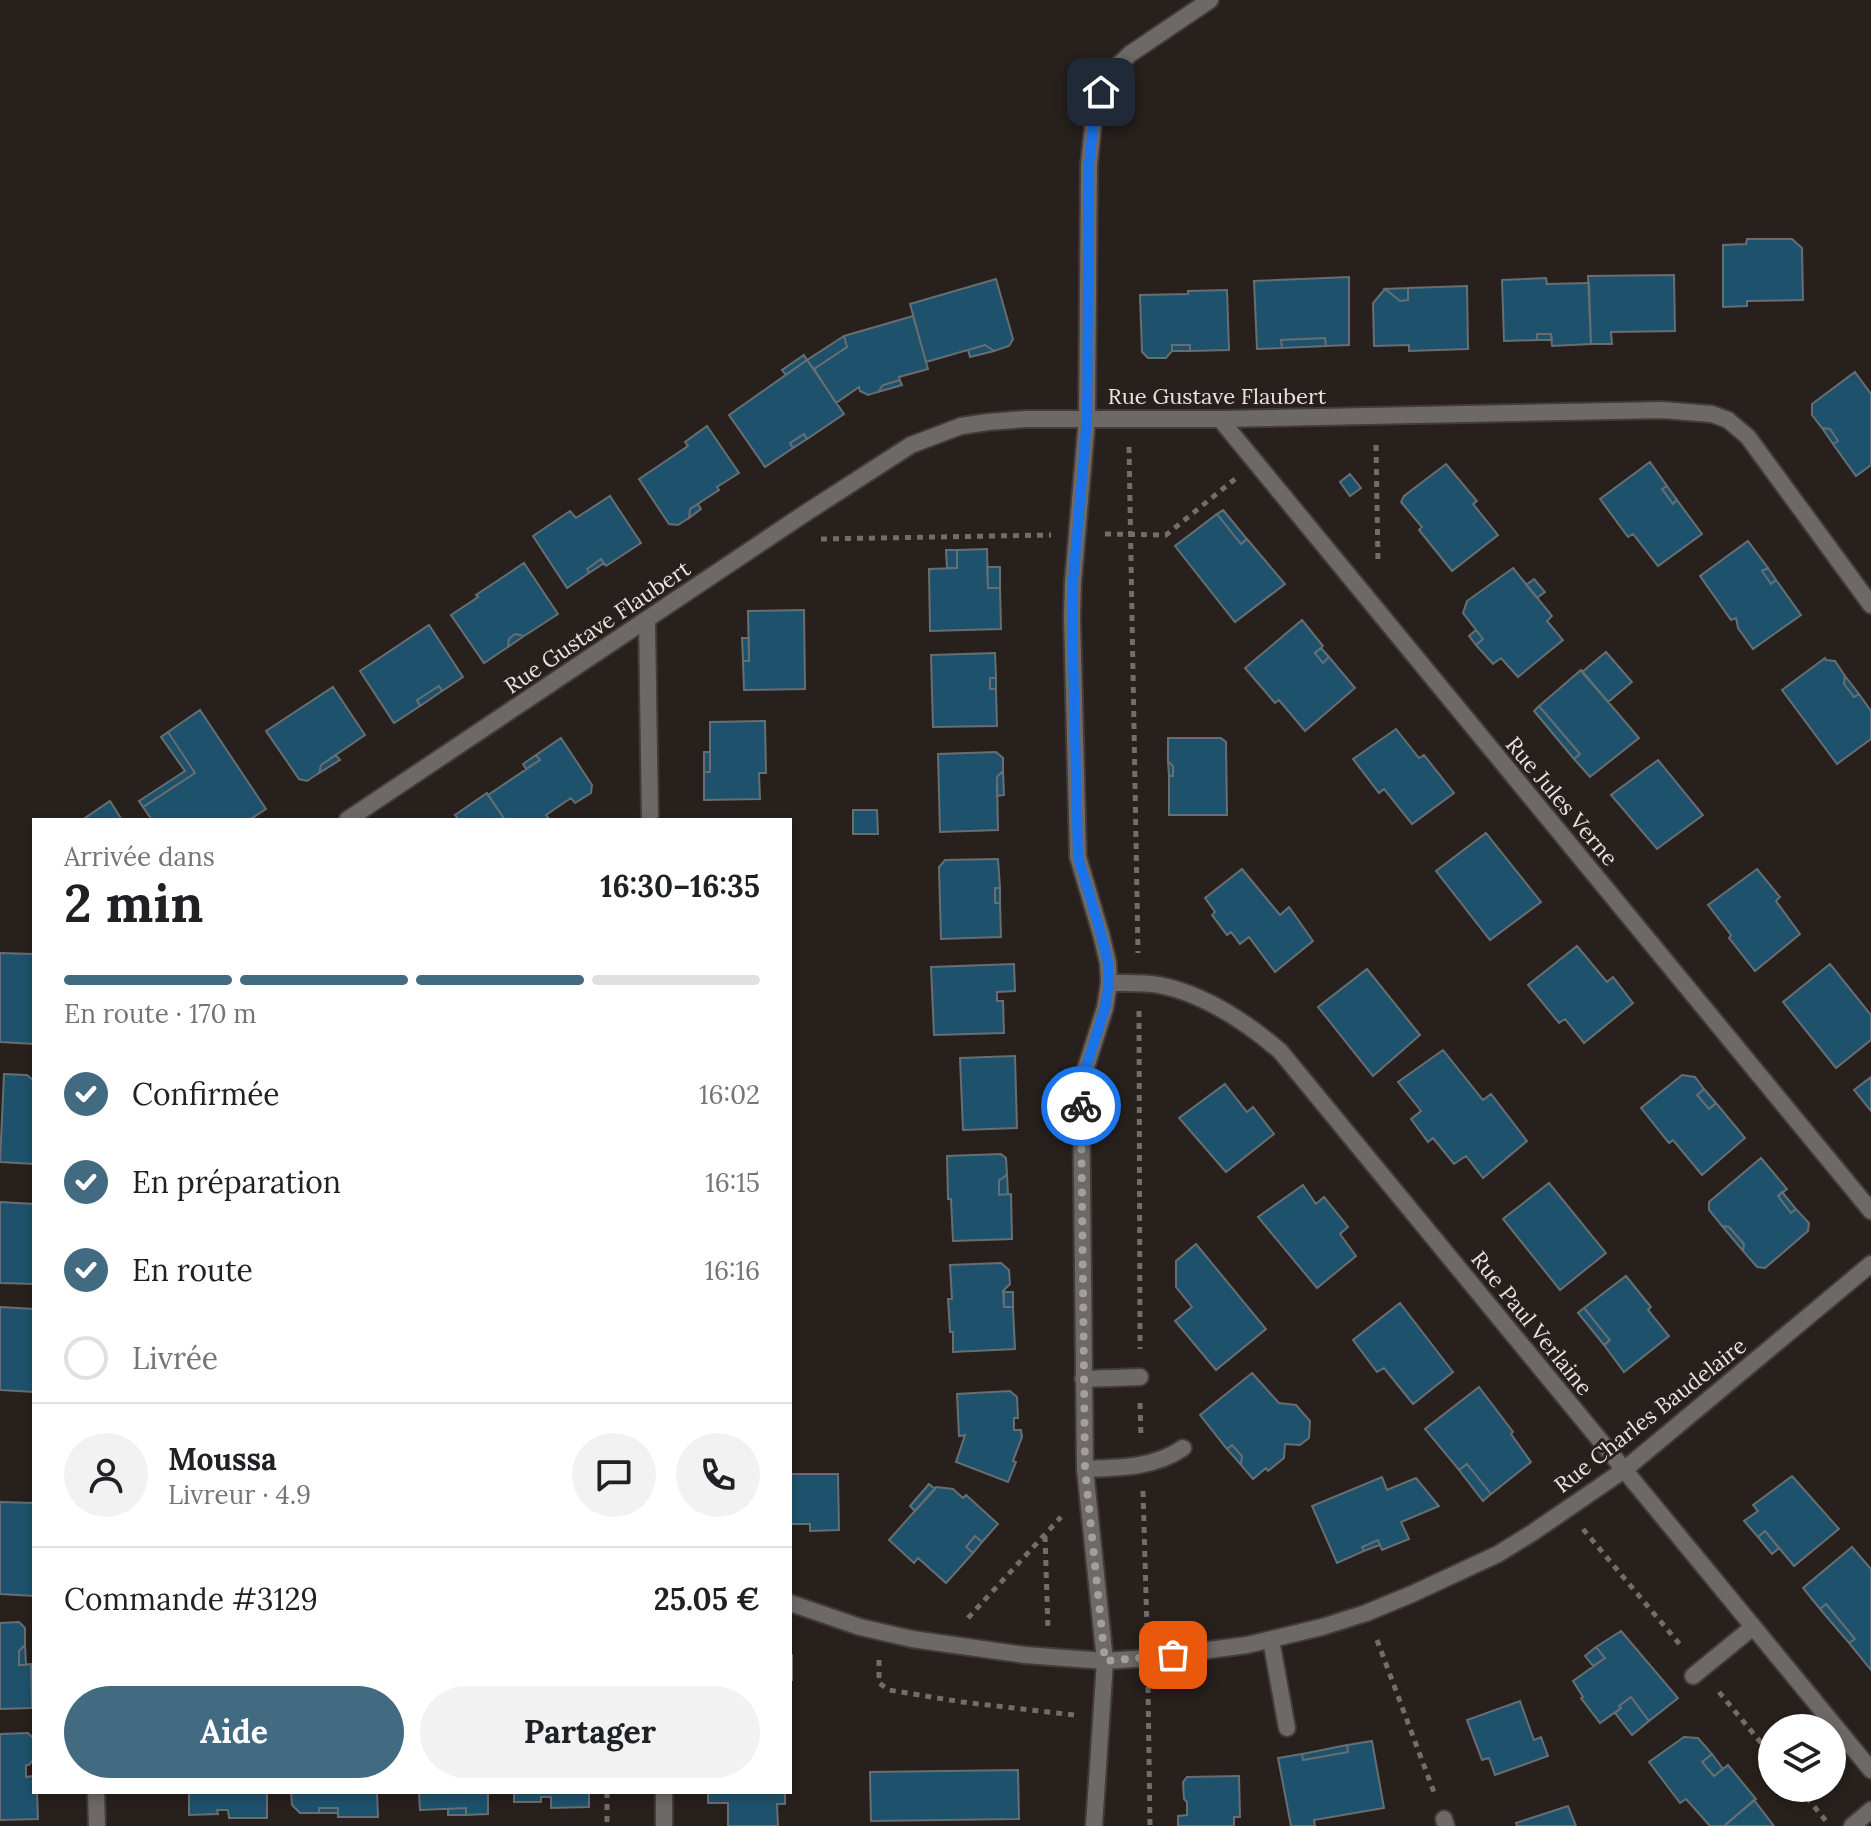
<!DOCTYPE html>
<html lang="fr">
<meta charset="utf-8">
<style>
body{margin:0;font-family:Lora,serif;background:#f2f2f2;color:#202124;height:100vh;display:flex;flex-direction:column;font-size:30px;white-space:nowrap}
*{box-sizing:border-box;margin:0}
p{font-size:26px;color:#757577}
.icon{flex:none;width:44px;height:44px;fill:none;stroke:currentColor;stroke-width:2;stroke-linecap:round;stroke-linejoin:round}
.map{position:relative;flex:1;overflow:hidden}
.side{position:absolute;left:32px;top:818px;width:760px;height:976px;display:flex;flex-direction:column;background:#fff;border-radius:0px;box-shadow:0 4px 12px #0003}
.side>*{flex:none}
.controls{position:absolute;left:1758px;top:1714px;display:grid;gap:16px}
.controls a{display:grid;place-items:center;width:88px;height:88px;border-radius:50%;background:#fff;box-shadow:0 4px 12px #0003;font-size:40px}
.pin{position:absolute;display:grid;place-items:center;width:68px;height:68px;color:#fff;margin:-34px;border-radius:16px;box-shadow:0 4px 12px #0006}
.courier{position:absolute;display:grid;place-items:center;width:80px;height:80px;margin:-40px;border:6px solid #1a73e8;border-radius:50%;background:#fff;color:#222;box-shadow:0 2px 10px #0007}
.overview em{font-style:normal;font-weight:700}
.overview div{display:flex;flex-direction:column-reverse}
.overview{display:flex;align-items:center;justify-content:space-between;height:136px;padding:0 32px}
h1{font-size:52px;font-weight:700;line-height:60px}
.bar{display:grid;grid-template-columns:repeat(4,1fr);gap:12px 8px;align-content:center;height:96px;padding:0 32px}
.bar i{height:10px;border-radius:6px;background:#e0e0e0}
.bar .selected{background:#426a81}
.bar p{grid-column:span 4}
.line{display:flex;align-items:center;gap:20px;padding:0 32px;border-top:2px solid #e0e0e0}
.line div{flex:1}
.round{display:grid;place-items:center;flex:none;width:84px;height:84px;border-radius:42px;background:#f2f2f2}
ol{padding:0 32px;list-style:none}
li{display:flex;align-items:center;gap:24px;height:88px}
li p{margin-inline-start:auto}
li .icon{padding:8px;border-radius:50%;background:#426a81;color:#fff;stroke-width:4}
li:last-child{color:#757577}
li i{width:44px;height:44px;border:4px solid #e0e0e0;border-radius:50%}
.primary-button{display:flex;gap:16px;margin-top:auto;padding:16px 32px}
.primary-button a{flex:1;height:92px;border-radius:48px;background:#426a81;color:#fff;font-size:32px;font-weight:700;line-height:92px;text-align:center}
.primary-button a+a{background:#f2f2f2;color:#202124}
.map>svg:first-child{display:block}
</style>
<div class="map">
<svg width="1871" height="1826" viewBox="0 0 1871 1826">
<rect width="100%" height="100%" fill="#27201d"/>
<path fill="#1e526c" stroke="#676e72" stroke-width="2" d="M1747,239H1792L1802,248L1803,300L1747,301V306L1723,307V245L1746,244Z
M1674,275L1675,331L1611,332L1612,344H1591L1588,276Z
M1349,277V345L1326,346L1325,338L1281,340L1282,348L1257,349L1254,281Z
M1546,278L1547,284L1589,283L1591,344L1552,346L1551,334H1537V340L1504,341L1502,280Z
M996,279L1013,339L1009,346L994,351L985,345L926,362L910,304Z
M1467,286L1468,349L1409,351V345L1374,346L1373,303L1385,289L1400,301L1408,300V288Z
M1408,288V300L1400,301L1385,289Z
M1227,290L1229,350L1190,351V345H1172V351L1166,358H1148L1142,352L1140,295L1188,294V291Z
M913,316L928,369L899,377L900,380L883,385L878,392L868,395L860,391L859,387L836,403L814,369L847,347L844,336Z
M1537,334H1551L1552,340H1537Z
M844,336L847,347L814,369L807,360Z
M1325,338L1326,346L1282,348L1281,340Z
M985,345L994,351L970,357L968,350Z
M1172,345H1190V351H1172Z
M804,355L807,360L786,375L782,370Z
M807,360L844,414L807,439L804,434L790,443L793,448L765,467L729,415Z
M1855,372L1871,394V465L1856,476L1833,444L1838,441L1830,429L1822,428L1812,415V404Z
M900,380L902,385L878,392L883,385Z
M707,426L739,473L717,487L719,490L690,509L689,518L678,525L669,524L639,479L688,446L685,442Z
M1822,428L1830,429L1838,441L1833,444Z
M804,434L807,439L793,448L790,443Z
M1650,462L1667,486L1662,489L1673,504L1677,500L1702,534L1658,566L1633,534L1628,537L1600,499Z
M1446,464L1477,501L1473,504L1498,535L1452,571L1419,530L1422,527L1401,502L1404,496Z
M1350,474L1361,488L1350,496L1340,482Z
M1667,486L1677,500L1673,504L1662,489Z
M610,496L641,543L606,566L601,559L587,569L589,573L567,588L533,536L570,511L576,518Z
M698,504L701,509L689,518L690,509Z
M1223,510L1247,539L1241,544L1217,514Z
M1217,514L1241,544L1247,539L1285,584L1235,622L1175,546Z
M1748,541L1768,568L1762,571L1771,584L1776,580L1801,615L1753,649L1738,628L1736,618L1731,620L1700,576Z
M987,549L988,588H1000L1001,629L930,631L929,569L957,568V550Z
M946,550H957V568H947Z
M601,559L604,563L589,573L587,569Z
M524,563L558,614L524,636L515,634L509,639L508,647L484,663L451,615L478,597L476,595Z
M987,567H1000V588H988Z
M1513,568L1552,616L1547,621L1563,640L1518,677L1501,658L1493,664L1476,645L1483,639L1463,613L1467,601Z
M1768,568L1776,580L1771,584L1762,571Z
M1534,579L1545,592L1537,598L1526,585Z
M804,610L805,689L744,690L743,661H749L748,611Z
M1302,620L1323,646L1315,653L1323,663L1329,657L1355,688L1305,731L1279,700L1275,703L1245,668Z
M429,625L463,677L442,691L439,686L417,700L420,706L394,723L360,671Z
M1476,630L1483,639L1476,645L1469,636Z
M515,634L524,636L508,647L509,639Z
M742,638H749V661H743Z
M1321,648L1329,657L1323,663L1315,653Z
M1606,652L1632,682L1608,702L1582,672Z
M995,653L996,677L990,678V689H996L997,726L933,727L931,655Z
M1825,658L1826,660L1835,661L1845,676L1844,684L1854,697L1859,694L1871,711V739L1837,764L1782,690Z
M1581,670L1639,738L1590,777L1574,759L1580,754L1539,706Z
M1845,676L1859,694L1854,697L1844,684Z
M996,677V689H990V678Z
M439,686L442,691L420,706L417,700Z
M333,687L365,735L321,765L319,773L307,781L299,779L266,731Z
M1539,706L1580,754L1574,759L1534,711Z
M200,710L266,809L249,820H152L143,807L195,773L168,732Z
M765,721L766,773H759L760,799L704,800V772H710V722Z
M1396,729L1419,758L1424,755L1454,793L1412,824L1384,789L1379,793L1353,759Z
M168,732L195,773L143,807L139,801L185,771L161,737Z
M561,738L592,785L591,793L575,803L571,798L546,815L550,820H505L488,795L540,760L536,755Z
M1168,738H1221L1226,742L1227,815H1169V776H1173V766L1168,761Z
M704,752H710V772H704Z
M996,752L1003,758V771L997,777L998,830L940,832L938,754Z
M336,755L340,760L319,773L321,765Z
M536,755L540,760L526,769L523,764Z
M1658,760L1703,815L1657,849L1611,795Z
M1168,761L1173,766V776H1169Z
M1003,771L1004,795L997,796V777Z
M487,793L505,820H459L455,815Z
M110,801L122,820H82Z
M853,810H877L878,834H853Z
M1486,833L1541,902L1490,940L1436,871Z
M998,859L1000,888H995V903H1000L1001,937L941,939L939,867L945,860Z
M1242,869L1280,915L1289,907L1313,941L1275,972L1249,937L1240,944L1231,932L1227,935L1212,915L1215,912L1205,898Z
M1757,869L1780,897L1776,901L1800,934L1755,971L1729,938L1731,935L1708,905Z
M995,888H1000V903H995Z
M1577,946L1607,982L1613,977L1633,1003L1584,1043L1565,1019L1559,1023L1528,985Z
M0,953L34,954V1044L0,1042Z
M1014,964L1015,991L997,992V1001H1003L1004,1033L934,1035L931,967Z
M1830,964L1871,1015V1040L1836,1068L1783,1002Z
M1367,969L1420,1035L1373,1076L1318,1007Z
M1443,1050L1483,1100L1491,1094L1527,1141L1483,1178L1466,1156L1454,1164L1433,1138L1428,1142L1411,1119L1421,1111L1398,1082Z
M1015,1056L1017,1128L963,1130L960,1058Z
M4,1074L27,1075L34,1081V1164L0,1162Z
M1682,1075L1695,1077L1704,1089L1697,1095L1709,1109L1716,1103L1745,1138L1702,1175L1673,1140L1669,1143L1641,1108Z
M1871,1077V1111L1854,1090Z
M1225,1084L1247,1112L1253,1107L1274,1134L1226,1172L1179,1118Z
M1704,1089L1716,1103L1709,1109L1697,1095Z
M1001,1154L1006,1158L1007,1174L1002,1179L999,1180V1195L1011,1194L1012,1239L953,1241L951,1199H948L947,1156Z
M1761,1158L1787,1189L1778,1196L1791,1213L1796,1209L1809,1223L1808,1231L1765,1268L1757,1267L1743,1251L1744,1244L1729,1227L1722,1226L1709,1210V1202Z
M1007,1174L1008,1194L999,1195V1180L1002,1179Z
M1549,1183L1606,1253L1560,1290L1503,1219Z
M1303,1185L1316,1204L1324,1197L1348,1227L1340,1234L1356,1256L1317,1288L1258,1217Z
M1782,1192L1796,1209L1791,1213L1778,1196Z
M0,1202L34,1204V1284L0,1283Z
M1722,1226L1729,1227L1744,1244L1743,1251Z
M1196,1244L1266,1329L1216,1370L1175,1321L1192,1307L1176,1287V1261Z
M1001,1263L1009,1270L1010,1284L1003,1291L1004,1307H1013L1015,1349L953,1352V1332H950L948,1299H952L950,1265Z
M1626,1276L1651,1307L1648,1310L1669,1336L1624,1372L1604,1345L1610,1340L1584,1308Z
M1004,1292H1013V1307H1004Z
M1400,1303L1453,1372L1413,1404L1384,1368L1377,1372L1353,1340Z
M0,1307L34,1309V1392L0,1390Z
M1584,1308L1610,1340L1604,1345L1578,1313Z
M1252,1373L1279,1403L1296,1405L1310,1421L1309,1438L1300,1445L1285,1444L1284,1458L1268,1471L1266,1468L1253,1479L1241,1465L1242,1456L1232,1445L1227,1449L1200,1415Z
M1479,1387L1513,1432L1511,1434L1531,1462L1491,1494L1467,1464L1459,1470L1425,1429Z
M1010,1391L1017,1397L1018,1418H1014V1430H1021L1022,1437L1013,1461L1016,1462L1008,1482L956,1462L965,1435L959,1436L957,1394Z
M1232,1445L1242,1456L1241,1465L1227,1449Z
M1467,1464L1491,1494L1483,1501L1459,1470Z
M790,1474H838L839,1530L810,1531V1524H790Z
M1792,1476L1839,1529L1794,1566L1765,1531L1758,1537L1744,1521L1758,1511L1753,1505Z
M1382,1477L1387,1490L1416,1478L1439,1506L1401,1522L1409,1539L1382,1550L1378,1540L1362,1547L1364,1551L1337,1563L1312,1506Z
M929,1484L935,1489L915,1511L910,1506Z
M936,1487L953,1489L963,1498L966,1495L998,1524L982,1542L975,1536L966,1547L973,1553L946,1583L918,1558L914,1563L889,1540Z
M0,1502L34,1503V1596L0,1594Z
M1765,1531L1779,1548L1772,1554L1758,1537Z
M975,1536L982,1542L973,1553L966,1547Z
M1378,1540L1380,1545L1364,1551L1362,1547Z
M1852,1547L1871,1569V1670L1849,1643L1855,1639L1826,1604L1820,1609L1803,1588Z
M1826,1604L1855,1639L1849,1643L1820,1609Z
M19,1622L25,1628V1645L19,1651V1665L31,1664L32,1708L0,1709V1623Z
M1621,1631L1678,1698L1649,1721L1631,1697L1619,1706L1621,1708L1600,1723L1581,1698L1583,1697L1573,1681L1605,1658L1596,1647Z
M25,1645L26,1665H19V1651Z
M1596,1647L1605,1658L1593,1666L1585,1656Z
M790,1654L792,1655V1680H790Z
M1631,1697L1649,1721L1632,1735L1615,1713L1621,1708L1619,1706Z
M1520,1701L1534,1740L1541,1737L1548,1756L1495,1775L1489,1758L1482,1760L1467,1720Z
M28,1733L34,1739V1759L29,1765H26V1777L34,1776V1792H37L38,1819L0,1820V1734Z
M1684,1737L1698,1738L1712,1754L1702,1762L1714,1776L1728,1765L1756,1799L1724,1826H1710L1686,1799L1680,1803L1649,1762Z
M1372,1741L1384,1808L1314,1820L1315,1826H1291L1278,1758L1302,1754L1303,1760L1348,1752L1347,1745Z
M1347,1745L1348,1752L1303,1760L1302,1754Z
M1712,1754L1723,1769L1714,1776L1702,1762Z
M1018,1770L1019,1819L871,1821L870,1772Z
M1239,1776L1240,1817H1234V1826H1178V1816L1187,1815V1802L1184,1799L1183,1782L1187,1777Z
M189,1792H267V1818H229L228,1810H217L218,1814L189,1815Z
M291,1792H377L378,1817H338V1808H319V1813H300L292,1805Z
M419,1792H488V1814L466,1815V1808L420,1810Z
M514,1792H589V1807L551,1808V1797H541V1802H514Z
M708,1792H785V1804H777L778,1826H728V1803H708Z
M1754,1800L1774,1826H1724Z
M1568,1806L1576,1826H1517L1516,1823Z
M319,1808H338V1813H319Z
M466,1808V1815H448V1809Z"/>
<g fill="none" stroke-linecap="round" stroke-linejoin="round">
<g stroke="#423b38" stroke-width="20">
<path id="service" d="M1083,1379L1140,1377
M1085,1469C1119,1468 1154,1468 1183,1448
M1271,1640L1287,1728
M1693,1676L1753,1627
M1852,1826L1871,1810"/>
</g>
<g stroke="#423b38" stroke-width="20">
<path id="minor" d="M1220,419L1871,1211
M647,621L650,820
M347,820L801,516L911,445L961,426L988,422L1026,419H1220L1662,410L1712,414L1728,420L1748,437L1871,605
M1109,983C1125,983 1143,982 1159,985C1205,994 1245,1021 1280,1051L1871,1770
M790,1603L860,1627L912,1639L1025,1655L1105,1661L1148,1658L1247,1645L1322,1627L1366,1613L1412,1594L1498,1554L1532,1533L1624,1470L1871,1264
M96,1792L97,1826
M664,1792V1826
M1444,1819L1446,1826
M1094,1826L1105,1661L1085,1469L1081,1083L1105,1008L1109,983L1108,963L1101,934L1078,857L1072,616L1073,582L1087,419L1089,165L1094,117L1101,92L1113,70L1130,54L1210,0"/>
</g>
<path stroke="#736d6a" stroke-width="5" stroke-dasharray="6 6" stroke-linecap="butt" d="M1376,445L1378,563
M1129,447L1138,953
M1105,534L1166,535L1235,479
M821,539L1051,535
M1139,1011L1140,1349
M1140,1403L1141,1437
M1143,1491L1147,1629
M1583,1529L1682,1647
M1045,1536L1048,1630
M968,1618L1061,1517
M1377,1640L1435,1795
M879,1660V1683L889,1690L962,1702L1074,1715
M1148,1687L1150,1826
M1719,1692L1772,1756
M1799,1788L1826,1821
M607,1792V1826"/>
<use href="#service" stroke="#6c6967" stroke-width="16"/>
<use href="#minor" stroke="#6c6967" stroke-width="16"/>
</g>
<g fill="none" stroke-linecap="round" stroke-linejoin="round">
<path stroke="#a49f9c" stroke-width="8" stroke-dasharray="0 14.4" d="M1081,1106L1085,1469L1105,1661L1173,1655"/>
<path stroke="#1a73e8" stroke-width="10" d="M1081,1106V1083L1105,1008L1109,983L1108,963L1101,934L1078,857L1072,616L1073,582L1087,419L1089,165L1094,117L1101,92"/>
</g>
<g text-anchor="middle" dominant-baseline="central" stroke-width="6" stroke-linejoin="round" paint-order="stroke">
<g font-size="22" fill="#e7e3e1" stroke="#27201d">
<text x="1217" y="396">Rue Gustave Flaubert</text>
<text transform="translate(597 627) rotate(-34)">Rue Gustave Flaubert</text>
<text transform="translate(1562 801) rotate(50)">Rue Jules Verne</text>
<text transform="translate(1532 1323) rotate(51)">Rue Paul Verlaine</text>
<text transform="translate(1650 1415) rotate(-38)">Rue Charles Baudelaire</text>
</g>
</g>
</svg>
<div class="controls">
<a><svg class="icon" aria-label="layers" viewBox="0 0 24 24"><path d="M12 4l9 5-9 5-9-5zM3 14l9 5 9-5"/></svg></a>
</div>
<div class="pin" style="left:1173px;top:1655px;background:#ea580c"><svg class="icon" aria-label="bag" viewBox="0 0 24 24"><path d="M5 8h14l-1 12H6zM9 8a3 3 0 0 1 6 0"/></svg></div>
<div class="pin" style="left:1101px;top:92px;background:#1f2937"><svg class="icon" aria-label="home" viewBox="0 0 24 24"><path d="M3 11l9-7 9 7M6 9v11h12V9"/></svg></div>
<div class="courier" style="left:1081px;top:1106px"><svg class="icon" aria-label="bike" viewBox="0 0 24 24"><circle cx="6" cy="16" r="4"/><circle cx="18" cy="16" r="4"/><path d="M6 16l4-8h5l3 8M10 8l3 8H6M13 5h3"/></svg></div>
<section class="side">
<div class="overview"><div><h1>2 min</h1><p>Arrivée dans</p></div><em>16:30–16:35</em></div>
<div class="bar"><i class="selected"></i><i class="selected"></i><i class="selected"></i><i></i><p>En route · 170 m</p></div>
<ol>
<li><svg class="icon" aria-label="check" viewBox="0 0 24 24"><path d="M5 12l5 5 9-10"/></svg>Confirmée<p>16:02</p></li>
<li><svg class="icon" aria-label="check" viewBox="0 0 24 24"><path d="M5 12l5 5 9-10"/></svg>En préparation<p>16:15</p></li>
<li><svg class="icon" aria-label="check" viewBox="0 0 24 24"><path d="M5 12l5 5 9-10"/></svg>En route<p>16:16</p></li>
<li><i></i>Livrée</li>
</ol>
<div class="line" style="height:144px"><a class="round"><svg class="icon" aria-label="person" viewBox="0 0 24 24"><circle cx="12" cy="8" r="4"/><path d="M4 21q1-7 8-7t8 7"/></svg></a><div><b>Moussa</b><p>Livreur · 4.9</p></div><a class="round"><svg class="icon" aria-label="chat" viewBox="0 0 24 24"><path d="M4 5h16v11H9l-5 4z"/></svg></a><a class="round"><svg class="icon" aria-label="phone" viewBox="0 0 24 24"><path d="M5 4h4l2 5-3 2q2 4 5 5l2-3 5 2v4C11 20 4 13 5 4z"/></svg></a></div>
<div class="line" style="height:104px"><div>Commande #3129</div><b>25.05 €</b></div>
<div class="primary-button"><a>Aide</a><a>Partager</a></div>
</section>
</div>
